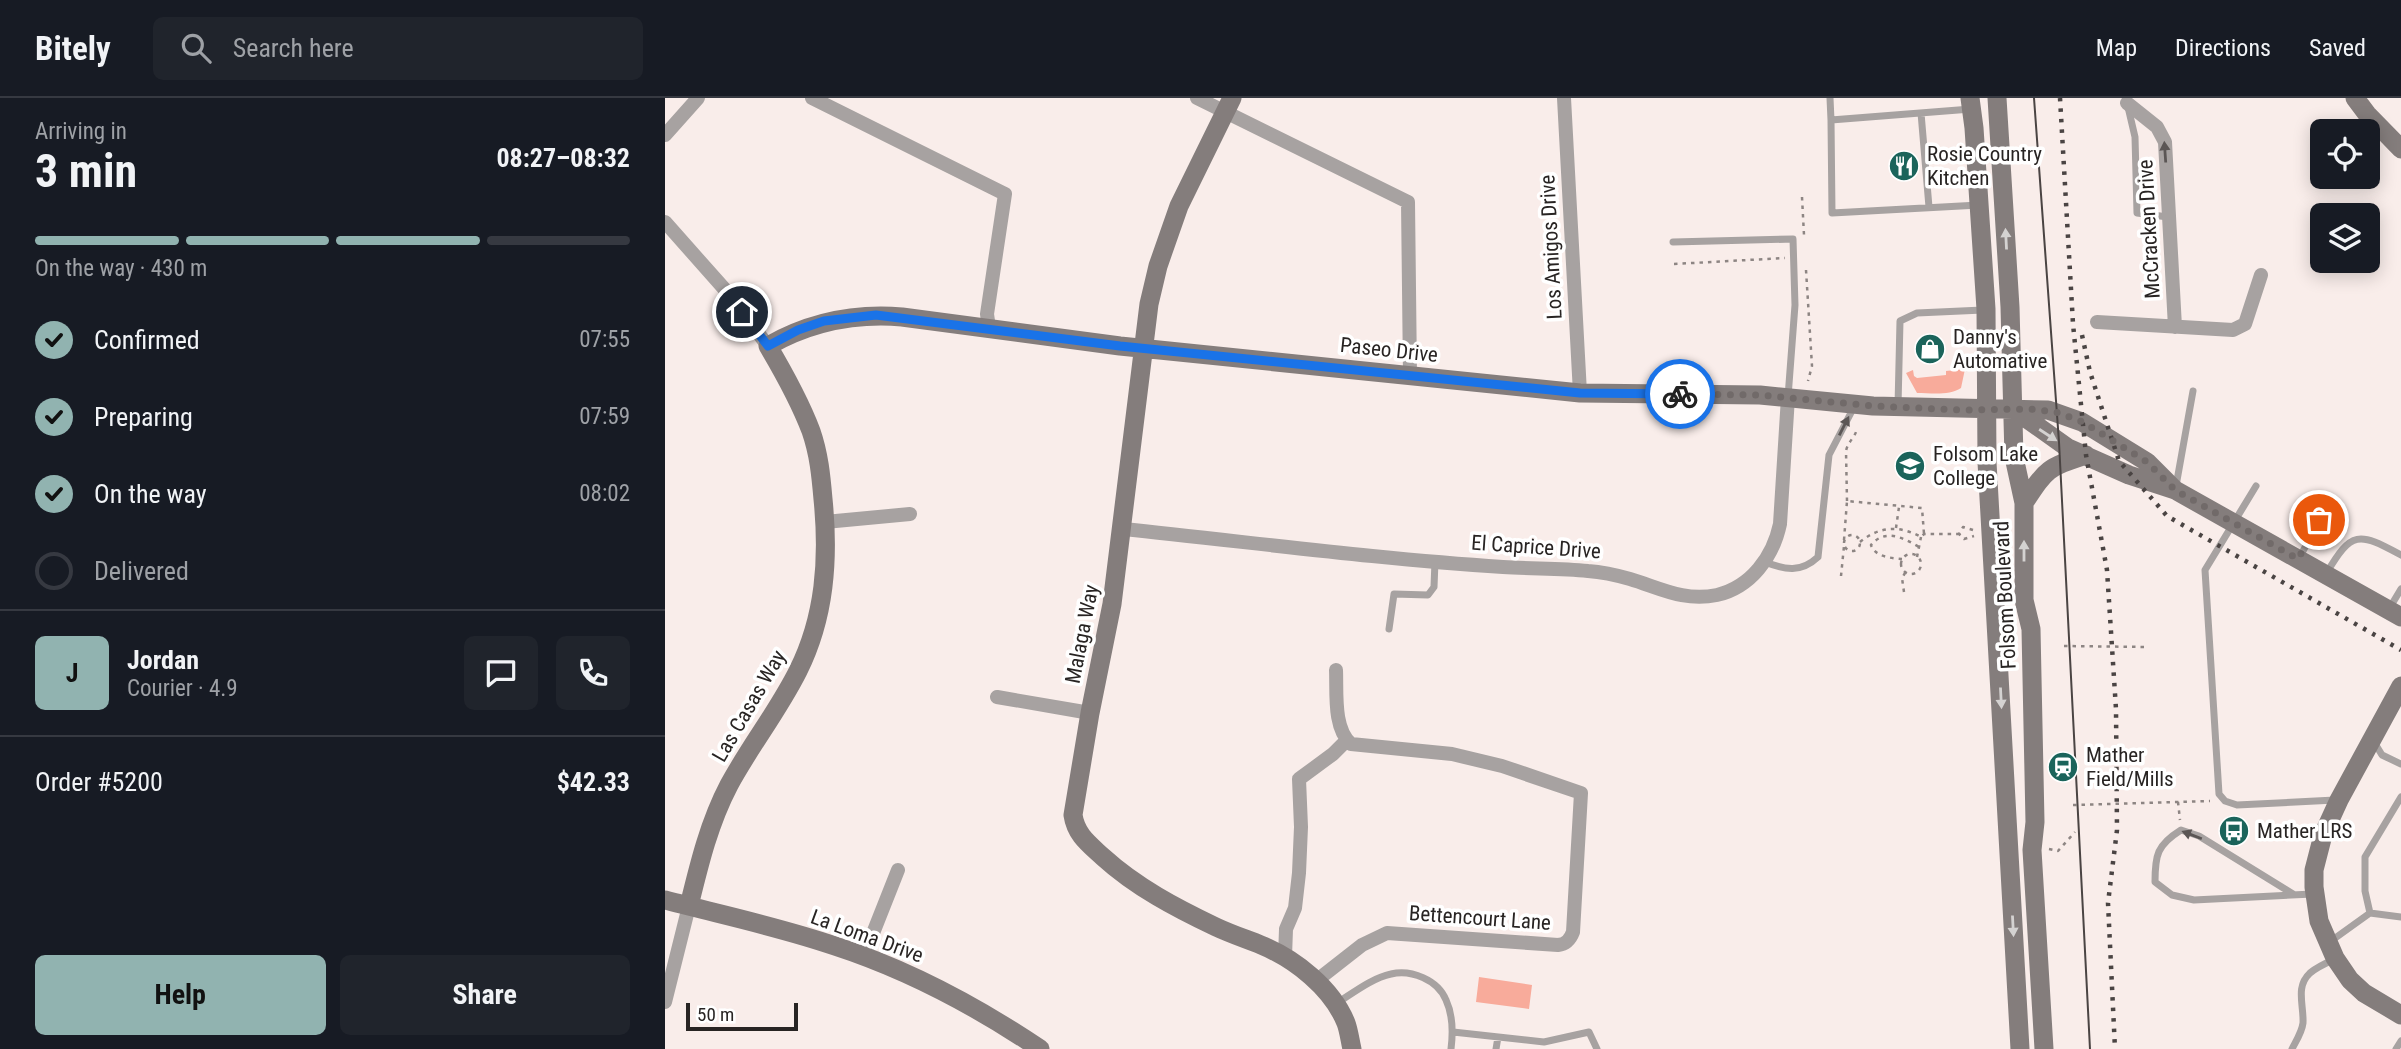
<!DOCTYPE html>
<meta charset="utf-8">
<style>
body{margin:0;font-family:"Roboto Condensed",sans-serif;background:#20242c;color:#f1f3f6;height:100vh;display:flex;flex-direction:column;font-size:26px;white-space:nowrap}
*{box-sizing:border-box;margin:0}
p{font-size:23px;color:#9ea1a6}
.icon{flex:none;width:38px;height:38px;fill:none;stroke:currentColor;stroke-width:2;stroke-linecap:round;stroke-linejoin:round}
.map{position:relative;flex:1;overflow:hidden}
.drawer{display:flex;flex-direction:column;background:#171b24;width:665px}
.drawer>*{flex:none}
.controls{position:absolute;left:1645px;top:21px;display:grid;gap:14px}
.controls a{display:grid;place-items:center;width:70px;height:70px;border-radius:10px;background:#171b24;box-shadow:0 4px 18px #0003;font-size:35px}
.scale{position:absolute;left:21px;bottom:18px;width:112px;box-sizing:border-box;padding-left:7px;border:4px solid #282423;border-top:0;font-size:19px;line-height:24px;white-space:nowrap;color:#282423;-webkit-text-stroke:5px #fff;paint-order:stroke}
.pin{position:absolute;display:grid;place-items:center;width:60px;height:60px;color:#fff;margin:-30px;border:4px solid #fff;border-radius:50%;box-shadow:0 2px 7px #0007}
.courier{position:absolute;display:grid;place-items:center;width:70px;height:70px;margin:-35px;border:5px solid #1a73e8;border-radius:50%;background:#fff;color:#222;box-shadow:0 2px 9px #0007}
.summary em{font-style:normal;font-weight:700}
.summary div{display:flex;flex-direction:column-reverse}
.summary{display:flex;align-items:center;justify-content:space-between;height:119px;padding:0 35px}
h1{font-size:46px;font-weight:700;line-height:52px}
.bar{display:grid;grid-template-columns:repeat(4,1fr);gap:10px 7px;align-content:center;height:84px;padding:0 35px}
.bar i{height:9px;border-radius:5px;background:#363941}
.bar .selected{background:#91b3b0}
.bar p{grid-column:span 4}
.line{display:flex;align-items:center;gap:18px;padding:0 35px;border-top:2px solid #363941}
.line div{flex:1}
.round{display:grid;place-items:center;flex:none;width:74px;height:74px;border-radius:10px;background:#20242c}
ol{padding:0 35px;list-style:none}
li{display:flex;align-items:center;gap:21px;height:77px}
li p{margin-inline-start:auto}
li .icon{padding:7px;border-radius:50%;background:#91b3b0;color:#111;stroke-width:4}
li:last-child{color:#9ea1a6}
li i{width:38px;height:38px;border:4px solid #363941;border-radius:50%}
.cta{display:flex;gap:14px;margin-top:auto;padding:14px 35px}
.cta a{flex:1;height:80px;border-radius:10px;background:#91b3b0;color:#111;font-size:28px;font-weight:700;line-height:80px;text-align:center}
.cta a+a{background:#20242c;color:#f1f3f6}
header{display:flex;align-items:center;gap:42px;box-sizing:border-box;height:98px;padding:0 35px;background:#171b24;border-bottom:2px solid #363941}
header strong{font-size:33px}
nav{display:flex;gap:38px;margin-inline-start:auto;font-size:24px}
.search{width:490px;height:63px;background:#20242c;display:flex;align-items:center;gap:18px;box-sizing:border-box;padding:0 24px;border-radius:10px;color:#9ea1a6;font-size:26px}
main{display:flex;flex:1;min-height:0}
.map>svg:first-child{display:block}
</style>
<header>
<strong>Bitely</strong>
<div class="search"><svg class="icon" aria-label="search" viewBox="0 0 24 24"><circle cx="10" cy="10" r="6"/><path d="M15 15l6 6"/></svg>Search here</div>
<nav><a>Map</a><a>Directions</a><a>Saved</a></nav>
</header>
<main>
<section class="drawer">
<div class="summary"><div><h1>3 min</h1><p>Arriving in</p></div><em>08:27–08:32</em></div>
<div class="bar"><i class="selected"></i><i class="selected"></i><i class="selected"></i><i></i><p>On the way · 430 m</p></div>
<ol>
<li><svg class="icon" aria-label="check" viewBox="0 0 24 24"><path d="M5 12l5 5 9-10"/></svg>Confirmed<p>07:55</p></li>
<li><svg class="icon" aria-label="check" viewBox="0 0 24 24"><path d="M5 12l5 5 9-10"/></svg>Preparing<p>07:59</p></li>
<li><svg class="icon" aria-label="check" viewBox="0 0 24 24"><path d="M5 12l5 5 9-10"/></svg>On the way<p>08:02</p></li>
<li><i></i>Delivered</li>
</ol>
<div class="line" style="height:126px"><b class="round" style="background:#91b3b0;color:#111">J</b><div><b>Jordan</b><p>Courier · 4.9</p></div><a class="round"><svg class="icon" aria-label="chat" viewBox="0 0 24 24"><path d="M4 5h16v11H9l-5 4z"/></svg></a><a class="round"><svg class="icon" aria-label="phone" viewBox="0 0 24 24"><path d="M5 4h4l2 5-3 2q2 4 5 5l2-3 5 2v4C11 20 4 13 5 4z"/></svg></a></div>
<div class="line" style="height:91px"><div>Order #5200</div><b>$42.33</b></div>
<div class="cta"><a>Help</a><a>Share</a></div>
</section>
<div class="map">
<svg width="1736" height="951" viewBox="0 0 1736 951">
<rect width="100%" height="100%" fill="#f9edea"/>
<path fill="#f8ab9b" d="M1300,271L1296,290C1284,298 1266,295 1252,295L1241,275L1248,272L1249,278L1252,280L1281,277V273Z
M814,879L867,887L864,911L811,904Z"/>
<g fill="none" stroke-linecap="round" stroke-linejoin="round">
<path stroke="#8d8583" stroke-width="2.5" stroke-dasharray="3.5 5" stroke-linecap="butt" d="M1137,99L1139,137
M1009,166L1120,160
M1141,172L1147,268L1143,283
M1367,349L1372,363
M1182,403L1181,353C1183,343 1191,339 1192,330
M1231,430L1234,409
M1308,432L1298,429L1294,436L1299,441L1309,438
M1179 445a8 8 0 1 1 16 0a8 8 0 1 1-16 0Z
M1179,442L1182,403L1257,410L1259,436
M1195,444C1215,428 1234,427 1256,439L1259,436H1294
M1236 466a10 10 0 1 1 20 0a10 10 0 1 1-20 0Z
M1252,459L1256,439
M1237,461C1226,460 1210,459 1206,447C1220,430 1239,440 1254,449
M1176,478L1179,448
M1239,494L1237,480L1240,475
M1399,548L1484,549
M1513,704L1515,722
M1408,707L1545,703
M1384,751L1393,753L1410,734"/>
<path stroke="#a7a2a1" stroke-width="7" d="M1165,0L1166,22
M1463,9L1470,39L1472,115L1503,119
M1306,11L1166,22L1167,115L1314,107
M1256,15L1264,109
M1008,144L1128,141L1130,207L1123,299
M1233,308L1235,223L1252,215L1318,212
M1511,388L1528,293
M1591,388L1540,472L1554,696L1560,703L1572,707L1670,702
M1635,459L1654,422
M1100,464C1120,472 1136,475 1153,459L1164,357L1190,307
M1661,476C1687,432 1693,434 1736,457
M1724,511L1736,491
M724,531L729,496L763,497L769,489L770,463
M1709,644L1717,657L1736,666
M1628,796L1534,738L1516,732C1492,747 1490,757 1490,784L1507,797L1529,802L1648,796
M1705,815L1736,819
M1666,843L1705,815L1700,793V759L1736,699
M672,905C688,895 707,880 726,876C746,871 773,882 781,902C788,917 788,935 786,951
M788,934L879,944L924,934L932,951
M831,951L833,939
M1627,951C1631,943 1637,934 1638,925C1639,907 1630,889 1645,875C1652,869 1661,865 1670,861
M1731,951L1736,943"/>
<path stroke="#a7a2a1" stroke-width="14" d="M147,0L340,96L322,216L324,230
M532,0L743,104L745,277
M899,0L915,295
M1462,5L1492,29L1500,44L1510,229
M0,37L33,0
M0,124L63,195L103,248
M1432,224L1568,232L1580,226L1596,177
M160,424L245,416
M458,431C585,444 712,461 838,469C867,471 895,470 923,473C937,474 951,477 965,481C995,490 1019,504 1052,497C1086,489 1108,459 1115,426L1123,299
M332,599L425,615
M199,858L233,772
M620,859L621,831L630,810L634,775L636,729L634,681L668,656L682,642
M651,883L697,847L722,835L893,847C901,846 905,842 908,834L916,695L837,668L787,656L686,646C668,630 672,595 671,572
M0,904L24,808"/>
<path stroke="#847d7c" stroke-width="19" d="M567,0L514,108L493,168L484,206L447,506L425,615L408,717C411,737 424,746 438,759C471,789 511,810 551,829C566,836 581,841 596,847C630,861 667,890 681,925C684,933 685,943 687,951
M1305,0L1309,30L1321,211L1322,364L1355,951
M1332,0L1345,209L1349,359L1359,405V502L1366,531L1370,724L1367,752L1379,951
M1690,0L1702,16L1736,51
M1348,311L1403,350L1464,377L1510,392L1736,519
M1359,405C1382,370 1382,370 1421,357
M1736,588L1674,702L1658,737L1649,772V789L1654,823L1670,860L1685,882L1699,895L1736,917
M0,802C57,817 115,829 170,848C244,872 311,908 375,951
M24,808C34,767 44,725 64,687C85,648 113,613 133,573C160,519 164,461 158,401C156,378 154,356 146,333C135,304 119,275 103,248C145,224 189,215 237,219L455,248L915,295L1095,297L1208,308L1383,312L1417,324L1482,364L1510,392"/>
<path stroke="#4a4443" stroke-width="2" d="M1369,0L1394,344L1425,951"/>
<path stroke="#4a4443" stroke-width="4.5" stroke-dasharray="3.5 7" stroke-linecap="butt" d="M1395,0L1408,226L1421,357L1442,472L1451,611L1452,732L1443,805L1450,951
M1417,237L1425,274L1454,363L1502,418L1736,552"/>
</g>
<defs><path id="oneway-solid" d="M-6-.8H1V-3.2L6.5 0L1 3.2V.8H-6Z" transform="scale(1.75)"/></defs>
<g fill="#5b5655">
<use href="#oneway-solid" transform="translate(1500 54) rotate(-94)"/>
<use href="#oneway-solid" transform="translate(1179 328) rotate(-63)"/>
<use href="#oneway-solid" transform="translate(1527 737) rotate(-159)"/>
</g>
<g fill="#d4d2d1">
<use href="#oneway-solid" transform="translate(1341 141) rotate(-93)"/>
<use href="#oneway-solid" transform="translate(1383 337) rotate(33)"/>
<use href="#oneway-solid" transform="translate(1359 453) rotate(-90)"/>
<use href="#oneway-solid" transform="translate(1336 600) rotate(87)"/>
<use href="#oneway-solid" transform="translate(1348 828) rotate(87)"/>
</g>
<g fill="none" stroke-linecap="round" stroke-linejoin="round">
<path stroke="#716a69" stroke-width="7" stroke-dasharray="0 12.6" d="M1015,296L1095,297L1208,308L1296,312L1364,311L1391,314L1418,324L1482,364L1510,392L1633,461L1654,422"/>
<path stroke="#1a73e8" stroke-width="9" d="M77,214L103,248L133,232L159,223L211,217L455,248L915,295L1015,296"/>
</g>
<defs>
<g id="restaurant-disc" transform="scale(1.575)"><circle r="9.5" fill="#1b645b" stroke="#fff"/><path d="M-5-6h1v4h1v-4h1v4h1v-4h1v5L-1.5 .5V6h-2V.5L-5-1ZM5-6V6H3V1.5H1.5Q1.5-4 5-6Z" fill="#fff"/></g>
<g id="shop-disc" transform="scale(1.575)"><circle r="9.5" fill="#1b645b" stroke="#fff"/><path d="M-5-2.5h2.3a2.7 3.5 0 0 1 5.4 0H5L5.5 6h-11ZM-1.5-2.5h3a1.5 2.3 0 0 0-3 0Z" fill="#fff"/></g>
<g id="university-disc" transform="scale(1.575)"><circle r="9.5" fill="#1b645b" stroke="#fff"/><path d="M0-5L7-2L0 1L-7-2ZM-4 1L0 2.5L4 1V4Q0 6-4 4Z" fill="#fff"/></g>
<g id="station-disc" transform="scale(1.575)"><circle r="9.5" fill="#1b645b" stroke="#fff"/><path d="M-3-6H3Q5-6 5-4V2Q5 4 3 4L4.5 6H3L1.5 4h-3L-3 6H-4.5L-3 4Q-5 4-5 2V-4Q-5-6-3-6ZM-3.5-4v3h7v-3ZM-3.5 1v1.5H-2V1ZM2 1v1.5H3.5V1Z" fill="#fff"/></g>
<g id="bus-disc" transform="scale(1.575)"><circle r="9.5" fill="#1b645b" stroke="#fff"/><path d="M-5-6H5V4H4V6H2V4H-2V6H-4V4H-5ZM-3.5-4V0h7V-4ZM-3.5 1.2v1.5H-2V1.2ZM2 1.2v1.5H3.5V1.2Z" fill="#fff"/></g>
</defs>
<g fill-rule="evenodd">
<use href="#restaurant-disc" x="1239" y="68"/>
<use href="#shop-disc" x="1265" y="251"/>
<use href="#university-disc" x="1245" y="368"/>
<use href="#station-disc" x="1398" y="669"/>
<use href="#bus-disc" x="1569" y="733"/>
</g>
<g text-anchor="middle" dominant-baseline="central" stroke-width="7" stroke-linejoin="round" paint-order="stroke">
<g font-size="21" fill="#282423" stroke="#fff" text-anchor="start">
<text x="1262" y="56">Rosie Country<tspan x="1262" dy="24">Kitchen</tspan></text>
<text x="1288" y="239">Danny's<tspan x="1288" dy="24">Automative</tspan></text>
<text x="1268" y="356">Folsom Lake<tspan x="1268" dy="24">College</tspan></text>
<text x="1421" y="657">Mather<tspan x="1421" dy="24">Field/Mills</tspan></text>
<text x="1592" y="733">Mather LRS</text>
</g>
<g font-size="21" fill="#282423" stroke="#fff">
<text transform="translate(1484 131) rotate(-93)">McCracken Drive</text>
<text transform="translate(886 149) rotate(-93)">Los Amigos Drive</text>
<text transform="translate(724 252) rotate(6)">Paseo Drive</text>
<text transform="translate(871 449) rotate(4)">El Caprice Drive</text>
<text transform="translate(1340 497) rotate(-93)">Folsom Boulevard</text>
<text transform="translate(417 536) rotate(-79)">Malaga Way</text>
<text transform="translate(84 608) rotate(-60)">Las Casas Way</text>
<text transform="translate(815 820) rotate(4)">Bettencourt Lane</text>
<text transform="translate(202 838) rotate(20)">La Loma Drive</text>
</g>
</g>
</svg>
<div class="controls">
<a><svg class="icon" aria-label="locate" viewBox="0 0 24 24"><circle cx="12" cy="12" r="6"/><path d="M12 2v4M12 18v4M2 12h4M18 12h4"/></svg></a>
<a><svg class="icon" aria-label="layers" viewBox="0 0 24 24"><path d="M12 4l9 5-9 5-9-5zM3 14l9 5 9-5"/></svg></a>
</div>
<div class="scale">50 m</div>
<div class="pin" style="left:1654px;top:422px;background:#ea580c"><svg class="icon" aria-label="bag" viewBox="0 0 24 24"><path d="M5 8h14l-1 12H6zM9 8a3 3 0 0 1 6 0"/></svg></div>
<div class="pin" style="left:77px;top:214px;background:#1f2937"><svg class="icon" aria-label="home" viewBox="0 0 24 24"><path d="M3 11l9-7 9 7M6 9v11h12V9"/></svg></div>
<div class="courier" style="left:1015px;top:296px"><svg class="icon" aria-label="bike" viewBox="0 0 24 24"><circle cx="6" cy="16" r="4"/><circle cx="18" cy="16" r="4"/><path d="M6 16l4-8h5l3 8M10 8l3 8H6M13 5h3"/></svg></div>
</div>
</main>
